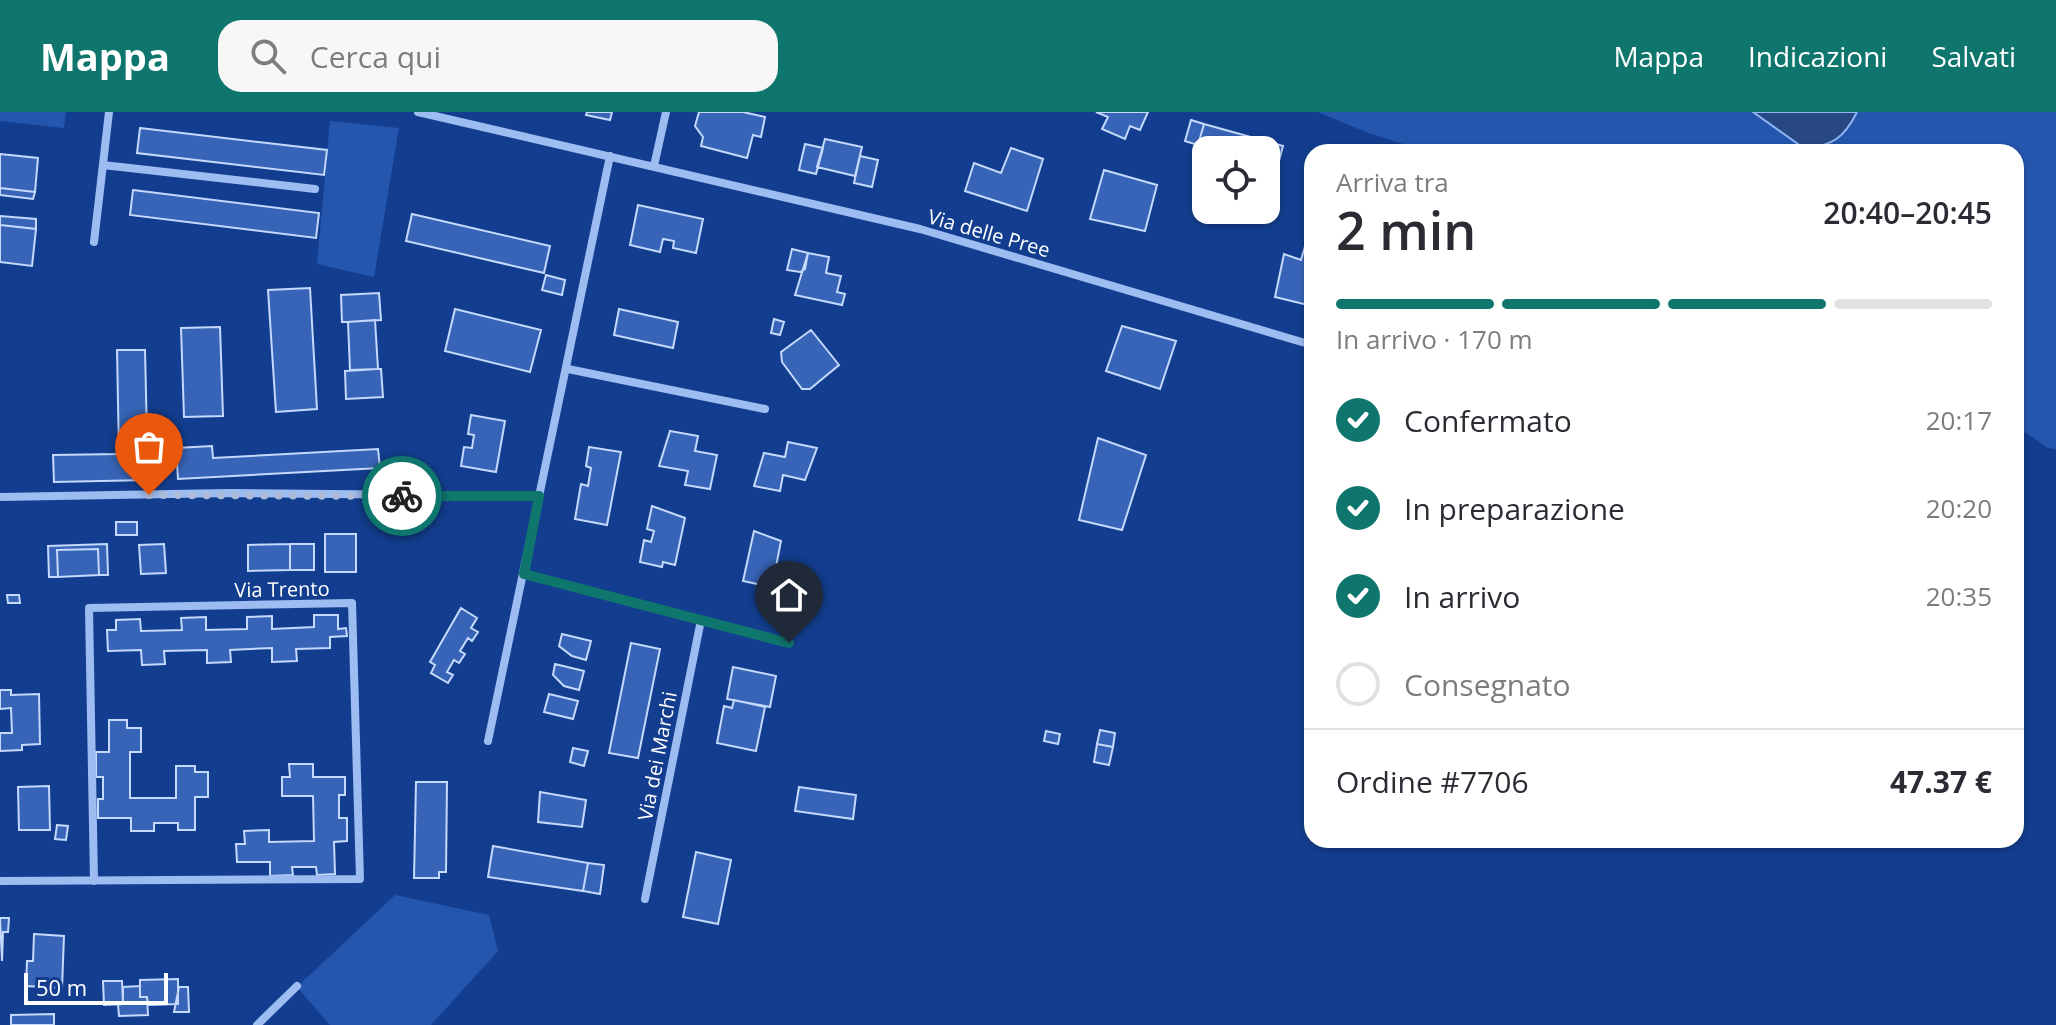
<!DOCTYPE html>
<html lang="it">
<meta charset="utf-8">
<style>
body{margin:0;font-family:"Open Sans",sans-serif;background:#f7f7f7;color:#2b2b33;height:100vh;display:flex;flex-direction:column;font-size:30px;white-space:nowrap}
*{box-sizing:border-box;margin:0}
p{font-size:26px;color:#7c7c81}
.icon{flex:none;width:44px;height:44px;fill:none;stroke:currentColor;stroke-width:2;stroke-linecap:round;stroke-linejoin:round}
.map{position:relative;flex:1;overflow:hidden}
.drawer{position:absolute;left:1304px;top:32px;width:720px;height:704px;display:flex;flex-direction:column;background:#fff;border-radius:24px;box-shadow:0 2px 6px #0004}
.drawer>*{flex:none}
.fabs{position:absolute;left:1192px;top:24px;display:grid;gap:16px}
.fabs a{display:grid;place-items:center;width:88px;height:88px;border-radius:16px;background:#fff;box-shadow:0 2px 6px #0004;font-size:40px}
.scale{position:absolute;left:24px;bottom:20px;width:144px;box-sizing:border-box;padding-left:8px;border:4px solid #fff;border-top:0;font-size:22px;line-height:28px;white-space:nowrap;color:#fff;-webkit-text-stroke:6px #133e8f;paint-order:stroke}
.pin{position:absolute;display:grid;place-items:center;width:68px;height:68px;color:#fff;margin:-82px -34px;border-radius:50% 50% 50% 0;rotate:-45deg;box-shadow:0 0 8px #0007}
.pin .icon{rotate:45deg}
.courier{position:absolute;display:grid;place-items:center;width:80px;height:80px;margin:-40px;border:6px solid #0f766e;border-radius:50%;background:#fff;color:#222;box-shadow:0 2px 10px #0007}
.head em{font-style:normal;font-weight:600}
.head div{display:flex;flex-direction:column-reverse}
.head{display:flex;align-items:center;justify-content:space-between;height:136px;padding:0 32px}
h1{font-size:52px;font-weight:600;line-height:60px}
.bar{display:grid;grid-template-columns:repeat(4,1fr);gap:12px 8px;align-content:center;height:96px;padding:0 32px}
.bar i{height:10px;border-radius:6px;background:#e1e1e2}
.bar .current{background:#0f766e}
.bar p{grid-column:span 4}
.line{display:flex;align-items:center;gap:20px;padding:0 32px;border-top:2px solid #e1e1e2}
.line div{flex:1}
ol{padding:0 32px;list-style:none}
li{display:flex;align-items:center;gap:24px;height:88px}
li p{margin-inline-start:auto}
li .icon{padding:8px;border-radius:50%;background:#0f766e;color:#fff;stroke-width:4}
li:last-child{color:#7c7c81}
li i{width:44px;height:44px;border:4px solid #e1e1e2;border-radius:50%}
header{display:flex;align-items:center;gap:48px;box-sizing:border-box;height:112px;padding:0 40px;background:#0f766e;color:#fff}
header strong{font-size:38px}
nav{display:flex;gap:44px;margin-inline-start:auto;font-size:28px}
.search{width:560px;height:72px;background:#f7f7f7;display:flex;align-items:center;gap:20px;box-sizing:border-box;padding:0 28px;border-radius:24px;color:#7c7c81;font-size:30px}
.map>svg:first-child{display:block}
</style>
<header>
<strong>Mappa</strong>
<div class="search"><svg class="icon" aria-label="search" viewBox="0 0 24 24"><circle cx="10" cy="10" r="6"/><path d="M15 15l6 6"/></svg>Cerca qui</div>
<nav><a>Mappa</a><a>Indicazioni</a><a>Salvati</a></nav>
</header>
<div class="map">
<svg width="2056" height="913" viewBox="0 0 2056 913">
<rect width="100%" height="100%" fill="#133e8f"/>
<path fill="#2556ae" d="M0,0H66L64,16L0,9Z
M1318,0H2056V337L2048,336L2016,314V40H1429L1368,21Z
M330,9L399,16L374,165L317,152Z
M395,783L489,803L498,839L431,913H330L297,875Z"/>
<path fill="#284884" stroke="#8fb5f4" stroke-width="2" d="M1753,0H1857C1844,26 1833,33 1805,37Z"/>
<path fill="#3764b6" stroke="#c4d9fc" stroke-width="2" d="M587,0H612L610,8L586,3Z
M699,0H743L765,5L761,25L753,23L747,46L701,34L703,25L695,14Z
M1096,0H1148L1140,18L1130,14L1125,27L1102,17L1108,5Z
M1191,8L1204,12L1198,33L1185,29Z
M1204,12L1265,29L1262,38H1214L1198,33Z
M140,16L327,38L324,63L137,41Z
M825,27L862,35L855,64L817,55Z
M1265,29L1283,34L1277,56L1266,53V38H1262Z
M805,32L823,36L816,62L799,58Z
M1011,36L1043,47L1027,99L965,79L974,51L1001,61Z
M0,42L38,46L35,80L0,76Z
M860,44L878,48L872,75L854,71Z
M1104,58L1157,73L1145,119L1090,107Z
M0,76L35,80L33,87L0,83Z
M133,78L319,101L316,126L130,103Z
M638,93L703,107L696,141L673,136L674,129L663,127L660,140L630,133Z
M412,102L550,134L544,161L406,129Z
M0,104L36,107V117L0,113Z
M0,113L36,117L32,154L0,150Z
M1306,131L1312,133V194L1275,185L1284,142L1301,148Z
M792,137L808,141L805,157L800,160L787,158Z
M808,141L829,145L826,161L841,164L837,180L845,182L842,193L795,183Z
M546,163L565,168L562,183L542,178Z
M310,176L317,297L276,300L268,178Z
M379,181L381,208L342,210L341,183Z
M455,197L541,218L530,260L445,239Z
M619,197L678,210L673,236L614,223Z
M774,207L784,210L780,223L771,221Z
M375,208L378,257L350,258L348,210Z
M1122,214L1176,229L1160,277L1106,259Z
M220,215L223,304L184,305L181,216Z
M811,218L839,253L810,277H802L782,250L781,240Z
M117,238H145L148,368L54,370L53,343L119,342Z
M378,257H381L383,285L346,287L345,259Z
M471,303L505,309L496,360L461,354L464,335L472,336L474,323L468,322Z
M670,319L698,324L695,339L717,343L710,377L685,373L688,359L659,354Z
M1098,326L1146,343L1122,418L1079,408Z
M788,330L817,336L805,368L783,363L780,379L754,374L764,341L785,345Z
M212,334L213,346L378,337L380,356L178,367L176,336Z
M589,335L621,340L607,413L575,407L581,372L588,374L591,356L586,354Z
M652,394L685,406L675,453L663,450L662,455L640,450L644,428L651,430L654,419L647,417Z
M116,410H137V423H116Z
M754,419L781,429L773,470L763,468L762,473L743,469Z
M325,422H356V460H325Z
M107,432L108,463H99L98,437L57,438L58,465H49L48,434Z
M164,432L166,461L141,462L139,433Z
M290,432H314V458H290Z
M290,432V458L248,459V433Z
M98,437L99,463L58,465L57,438Z
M7,483H19L20,491H8Z
M461,496L477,506L471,516L478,520L472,529L468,526L460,539L465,542L459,551L454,548L447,560L453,563L448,571L431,561L435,553L430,550Z
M314,503H338V517L346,516L347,524L330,525V536L296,537L297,549L272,550V536L230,538L231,550L207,551V538L164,539L165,552L142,553L141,538L108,539L107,518H116V508L140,507L141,519L182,518L181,506L206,505V518L247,517V505L272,504V517L314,515Z
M562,522L591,529L586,548L572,544L559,534Z
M631,531L660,537L638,646L609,641Z
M555,552L584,559L579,578L564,574L553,563Z
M733,555L776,564L770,595L727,587Z
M0,578H11V583L39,582L40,632L22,633V638L0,639V621H12L11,596L0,597Z
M549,582L578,589L573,607L544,600Z
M734,588L765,595L756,639L717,631L724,594L732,596Z
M109,608H127V616H141V640H130V686H176V654H195V660H208V685H195V718H178V711H154V719H131V706H98V687H103V665H96V640H109Z
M1100,618L1115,621L1113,635L1097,632Z
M1046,619L1060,622L1058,632L1044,629Z
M1097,632L1113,635L1109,653L1094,650Z
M573,636L588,639L584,654L570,650Z
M289,652H313V665H345V683H339V706H347V729L334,730L335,762L317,763L316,755H292L293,763L270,764V750H237L236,732H245L244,719L269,718V730L314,729L313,684H282V665H290Z
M416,670H447L446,760H439V766H414Z
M49,674L50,718H19L18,675Z
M799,675L856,683L853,707L795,699Z
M540,680L586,688L582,715L538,710Z
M57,713L68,714L66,728L55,727Z
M493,734L588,751L583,779L488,765Z
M696,740L731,748L718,812L683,805Z
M588,751L604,753L600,782L583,779Z
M0,806H9L8,820H3L2,849Z
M34,822L64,824L62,876L26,874L27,849H33Z
M178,867V892L148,893L147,885H140V868Z
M103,869H122L123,892L104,893Z
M140,874V885H147L148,903L119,904L118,892H123V875Z
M179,875H188L189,900H174Z
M54,902V913H11V903Z"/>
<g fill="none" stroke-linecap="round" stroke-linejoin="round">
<path stroke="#9dbcf1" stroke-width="8" d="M418,0L920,117L1312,233
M103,53L315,77
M654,54L666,0
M94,130L109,0
M568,257L765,297
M0,385L229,381L539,384
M524,462L789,531
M488,629L610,44
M0,769L360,767L352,491L89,496L94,769
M645,787L701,508
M257,913L297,874"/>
</g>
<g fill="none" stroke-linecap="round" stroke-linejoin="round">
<path stroke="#acbbd8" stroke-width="8" stroke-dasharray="0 14.4" d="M149,383L402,384"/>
<path stroke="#0f766e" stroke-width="10" d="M402,384H539L524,462L789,531"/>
</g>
<g text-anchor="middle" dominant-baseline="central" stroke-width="6" stroke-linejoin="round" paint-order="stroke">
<g font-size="20" fill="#fff" stroke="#133e8f">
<text transform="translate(989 121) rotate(16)">Via delle Pree</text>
<text transform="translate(282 477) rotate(-1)">Via Trento</text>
<text transform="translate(657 644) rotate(-79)">Via dei Marchi</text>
</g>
</g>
</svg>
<div class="fabs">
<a><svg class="icon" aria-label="locate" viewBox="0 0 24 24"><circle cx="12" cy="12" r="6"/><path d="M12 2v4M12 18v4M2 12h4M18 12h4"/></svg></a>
</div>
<div class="scale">50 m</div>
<div class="pin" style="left:149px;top:383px;background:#ea580c"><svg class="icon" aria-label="bag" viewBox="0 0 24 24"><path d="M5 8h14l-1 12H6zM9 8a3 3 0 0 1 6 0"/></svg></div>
<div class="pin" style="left:789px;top:531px;background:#1f2937"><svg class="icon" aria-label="home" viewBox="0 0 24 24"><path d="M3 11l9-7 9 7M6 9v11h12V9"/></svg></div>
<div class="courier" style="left:402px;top:384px"><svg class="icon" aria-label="bike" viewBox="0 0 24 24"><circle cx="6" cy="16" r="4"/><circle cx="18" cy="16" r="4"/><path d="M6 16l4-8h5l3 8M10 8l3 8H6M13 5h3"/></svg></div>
<section class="drawer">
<div class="head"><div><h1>2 min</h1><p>Arriva tra</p></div><em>20:40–20:45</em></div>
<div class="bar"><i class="current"></i><i class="current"></i><i class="current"></i><i></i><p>In arrivo · 170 m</p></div>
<ol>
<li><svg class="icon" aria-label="check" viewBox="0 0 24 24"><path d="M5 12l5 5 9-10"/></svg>Confermato<p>20:17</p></li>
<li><svg class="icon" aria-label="check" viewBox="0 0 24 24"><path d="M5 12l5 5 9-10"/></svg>In preparazione<p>20:20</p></li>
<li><svg class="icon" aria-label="check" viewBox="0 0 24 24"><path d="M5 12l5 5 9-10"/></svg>In arrivo<p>20:35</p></li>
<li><i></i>Consegnato</li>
</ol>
<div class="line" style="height:104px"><div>Ordine #7706</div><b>47.37 €</b></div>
</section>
</div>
